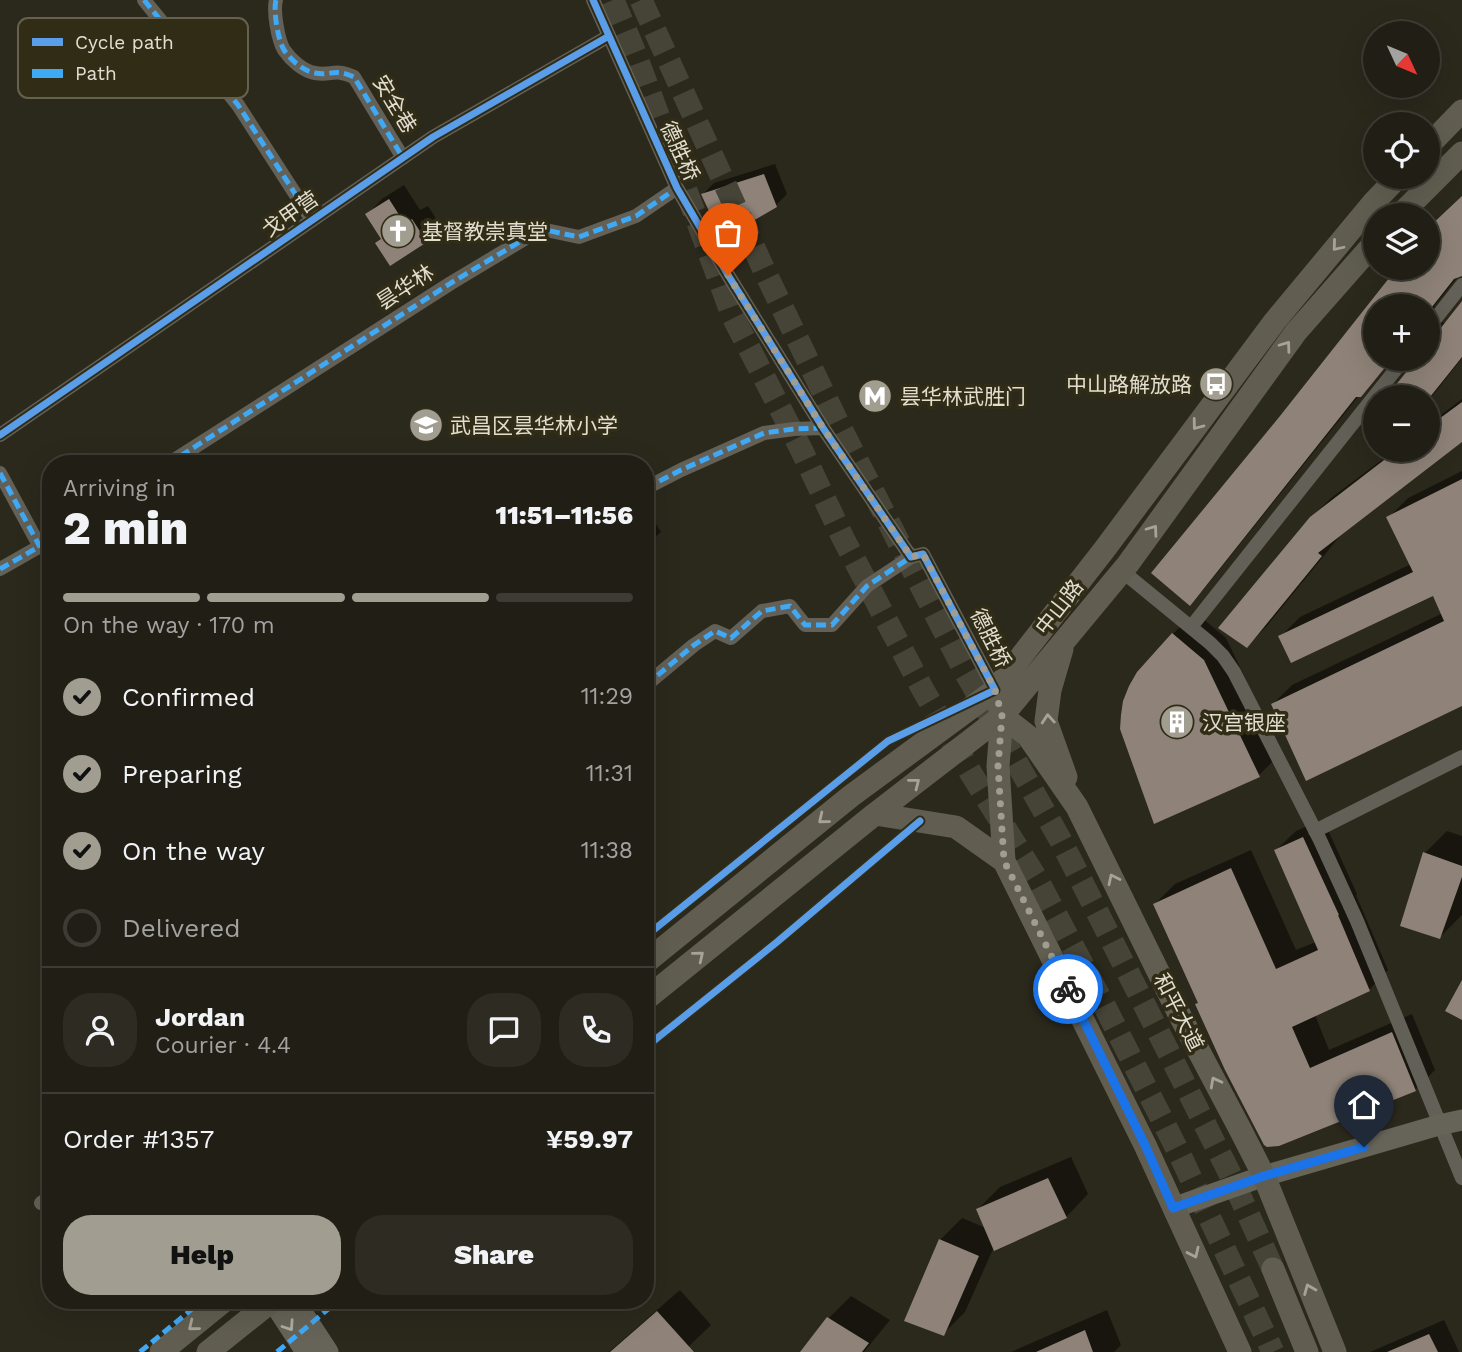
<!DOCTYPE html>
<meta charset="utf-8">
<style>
body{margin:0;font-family:"Work Sans","Noto Sans SC",sans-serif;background:#2d2b22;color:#f1f3f6;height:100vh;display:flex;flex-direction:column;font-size:26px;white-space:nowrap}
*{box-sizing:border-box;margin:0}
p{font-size:23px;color:#a2a2a0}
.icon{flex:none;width:38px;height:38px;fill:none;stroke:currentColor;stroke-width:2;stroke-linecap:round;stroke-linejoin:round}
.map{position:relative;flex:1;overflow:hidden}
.sheet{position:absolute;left:42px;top:455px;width:612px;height:854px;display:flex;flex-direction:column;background:#201e15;border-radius:28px;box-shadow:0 7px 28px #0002,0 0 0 2px #3d3c34}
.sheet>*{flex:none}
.needle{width:46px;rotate:134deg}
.controls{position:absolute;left:1363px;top:21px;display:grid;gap:14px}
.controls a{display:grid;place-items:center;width:77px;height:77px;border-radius:50%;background:#201e15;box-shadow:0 7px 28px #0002,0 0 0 2px #3d3c34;font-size:35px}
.pin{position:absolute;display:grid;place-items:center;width:60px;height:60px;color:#fff;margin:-72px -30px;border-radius:50% 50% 50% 0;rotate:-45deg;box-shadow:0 0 7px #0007}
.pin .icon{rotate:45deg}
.courier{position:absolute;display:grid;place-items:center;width:70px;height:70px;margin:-35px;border:5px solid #1a73e8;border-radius:50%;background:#fff;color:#222;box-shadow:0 2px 9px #0007}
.overview em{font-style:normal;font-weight:800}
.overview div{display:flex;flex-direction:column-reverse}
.overview{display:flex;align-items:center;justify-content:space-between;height:119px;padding:0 21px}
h1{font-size:46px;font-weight:800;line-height:52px}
.bar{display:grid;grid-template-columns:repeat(4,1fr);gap:10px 7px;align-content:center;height:84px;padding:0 21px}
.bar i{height:9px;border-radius:5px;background:#3d3c34}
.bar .on{background:#a19e91}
.bar p{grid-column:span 4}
.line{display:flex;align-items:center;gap:18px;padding:0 21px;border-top:2px solid #3d3c34}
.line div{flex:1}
.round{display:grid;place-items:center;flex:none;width:74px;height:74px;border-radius:28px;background:#2d2b22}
ol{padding:0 21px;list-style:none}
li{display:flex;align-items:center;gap:21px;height:77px}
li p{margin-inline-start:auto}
li .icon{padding:7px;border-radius:50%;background:#a19e91;color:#111;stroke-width:4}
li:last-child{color:#a2a2a0}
li i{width:38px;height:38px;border:4px solid #3d3c34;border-radius:50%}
.cta{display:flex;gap:14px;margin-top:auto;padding:14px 21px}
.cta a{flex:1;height:80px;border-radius:28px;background:#a19e91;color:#111;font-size:28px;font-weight:800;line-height:80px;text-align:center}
.cta a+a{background:#2d2b22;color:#f1f3f6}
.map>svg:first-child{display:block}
</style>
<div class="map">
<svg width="1462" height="1352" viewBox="0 0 1462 1352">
<rect width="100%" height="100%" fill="#2b281c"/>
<path fill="#0007" d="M775,164L787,194L776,205L703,194L714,183Z
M404,185L420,210L428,206L441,226L426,241L383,238L368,214L382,199Z
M1462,198V271L1435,305L1433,315L1437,322L1446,323L1462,303V358L1428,401V397H1388L1415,362V359H1428V306H1376V359H1393L1384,369L1370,384L1369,383L1204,589L1190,603L1281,417L1400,268H1428V232Z
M1462,399V441L1340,536L1266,627L1247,646L1311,518L1331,498L1395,450H1428V425Z
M1462,471V704H1273L1292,685L1443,613L1434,594L1280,637L1300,617L1411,564L1389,517L1408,498Z
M646,508L661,532L646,545Z
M1195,612L1226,638L1281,753L1259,775L1173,634Z
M1323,819L1357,894L1356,895L1388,970L1369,990L1315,1015L1329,1050L1412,1014L1435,1070L1415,1090L1279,1144L1200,1002L1155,904L1175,884L1251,850L1296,950L1316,942L1276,850L1296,831Z
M1447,831L1462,836V915L1440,937L1425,853Z
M1071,1157L1088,1194L1066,1217L993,1249L965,1312L943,1334L940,1240L962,1218L986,1228L978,1209L1000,1187Z
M680,1290L711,1325L683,1352H609Z
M851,1296L890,1320L864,1352H802L829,1318Z
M1107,1310L1121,1345L1114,1352H1011Z
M1444,1320L1459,1352H1370Z"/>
<path fill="#8f8379" d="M764,174L777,207L722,239L701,194Z
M1462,196V276L1454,279L1428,312V306H1376V359H1392L1361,397H1356L1190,606L1151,573L1280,416L1397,268H1428V228Z
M389,199L405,224L412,219L427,242L390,266L375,243L381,239L365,214Z
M1462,301V357L1430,397H1386L1412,365L1413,359H1428V337L1436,334Z
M1462,402V442L1318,553L1322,556L1247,648L1218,628L1310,517L1397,450H1428V427Z
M1462,479V706L1306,781L1271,704L1444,621L1433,596L1291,663L1278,636L1413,572L1386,517Z
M1172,633L1204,660L1260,777L1154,824L1120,729L1121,715L1123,701L1129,686L1137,672Z
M1303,837L1339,915H1338L1370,991L1292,1027L1310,1068L1392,1032L1416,1091L1279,1146L1267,1147L1264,1145L1225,1070L1195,1004L1198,1003L1153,904L1231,868L1276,969L1318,950L1274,850Z
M1423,852L1462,866V877L1440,939L1400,926Z
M1462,980V1020L1445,1011Z
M1048,1178L1067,1218L994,1251L976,1209Z
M939,1239L979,1256L944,1336L904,1321Z
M657,1311L694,1352H610Z
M827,1317L869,1343L862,1352H800Z
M1085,1330L1093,1352H1036Z
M1429,1334L1438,1352H1387Z"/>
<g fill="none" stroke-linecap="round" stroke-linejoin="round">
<path stroke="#464337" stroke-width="23" stroke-dasharray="23 11" stroke-linecap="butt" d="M613,0L635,53L733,317L802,451L843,538L922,688L972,775L1038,881L1104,1005L1179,1153L1273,1352
M641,0L765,272L838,423L963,668L1061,841L1170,1055L1229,1172L1273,1269"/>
<path stroke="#626057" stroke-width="14" d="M144,0L166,27L213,74L238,105L312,220
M276,0C273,11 278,40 284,50C291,60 303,71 315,73C332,76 334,68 354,77L403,158
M593,0L677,188L728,275L823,428L911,557L923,554L995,690
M1428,328L1462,285
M0,435L433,137L609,36
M168,464L451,283L541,229L579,237L636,216L677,188
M0,473L40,547
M646,488L681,470L764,433L794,429L823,428
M0,569L51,540
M1122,571L1210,643L1223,656L1234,672L1320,840L1357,921L1462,1178
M1191,627L1404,359
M646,685L694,645L715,631L731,638L762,611L790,606L805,625H832L867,586L911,557
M1315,831L1462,757
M41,1203L51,1196"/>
<path stroke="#666458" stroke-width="21" d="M1173,1208L1264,1176L1439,1125L1462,1120
M272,1300L306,1352
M294,1300L328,1352"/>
<path stroke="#615e51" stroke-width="23" d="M1428,146L1462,111
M1400,215L1462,153
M1062,649L1050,690L1046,721L1066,777
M998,703L1002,716L1028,736L1077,807L1177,1010L1240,1129L1264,1176L1335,1352
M1002,716L998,766L1004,861
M875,814L956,827L1004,861L1145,1145L1240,1352
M646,962L851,796L995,690L1104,550L1275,321L1373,203L1398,177
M646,999L875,814L1002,716L1128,564L1296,332L1376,241
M1273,1269L1307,1352
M161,1352L225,1300
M208,1352L273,1300"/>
<path stroke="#3fa9f5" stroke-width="5" stroke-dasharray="10 5" stroke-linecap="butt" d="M144,0L166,27L213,74L238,105L312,220
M276,0C273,11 278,40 284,50C291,60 303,71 315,73C332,76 334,68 354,77L403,158
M168,464L451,283L541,229L579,237L636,216L677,188
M0,473L40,547
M646,488L681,470L764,433L794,429L823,428
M0,569L51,540
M646,685L694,645L715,631L731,638L762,611L790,606L805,625H832L867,586L911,557
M41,1203L51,1196
M140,1352L203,1300
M277,1352L339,1300"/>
<g stroke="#312c16" stroke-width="11">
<path id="cycleway" d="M593,0L677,188L728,275L823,428L911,557L923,554L995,690L888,741L646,936
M0,435L433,137L609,36
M646,1047L777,942L920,821"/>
</g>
<use href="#cycleway" stroke="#5a9eea" stroke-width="7"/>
</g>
<defs><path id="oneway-chevron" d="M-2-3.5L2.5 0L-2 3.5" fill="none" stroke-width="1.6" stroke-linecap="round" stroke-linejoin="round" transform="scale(1.75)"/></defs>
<g stroke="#a7a497">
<use href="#oneway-chevron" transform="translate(1337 246) rotate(130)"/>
<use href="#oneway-chevron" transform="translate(1286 346) rotate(-54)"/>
<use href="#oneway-chevron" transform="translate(1197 425) rotate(127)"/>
<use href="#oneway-chevron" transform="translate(1153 530) rotate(-54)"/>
<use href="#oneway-chevron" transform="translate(1048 719) rotate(-94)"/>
<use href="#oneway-chevron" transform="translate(915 783) rotate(-38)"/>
<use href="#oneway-chevron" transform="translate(823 819) rotate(141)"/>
<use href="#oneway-chevron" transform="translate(1113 879) rotate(-116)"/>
<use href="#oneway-chevron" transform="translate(699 956) rotate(-39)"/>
<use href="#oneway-chevron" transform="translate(1215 1082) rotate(-118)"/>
<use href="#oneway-chevron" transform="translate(1194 1253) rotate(65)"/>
<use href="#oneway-chevron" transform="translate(1309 1289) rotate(-112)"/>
<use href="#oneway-chevron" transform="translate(193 1326) rotate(141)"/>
</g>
<use stroke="#b0ada0" href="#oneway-chevron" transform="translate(289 1326) rotate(56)"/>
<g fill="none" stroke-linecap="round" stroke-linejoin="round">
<path stroke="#a19e91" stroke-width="7" stroke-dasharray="0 12.6" d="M728,275L823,428L911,557L923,554L995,690L1002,716L998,766L1004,861L1068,989"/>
<path stroke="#1a73e8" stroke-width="9" d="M1068,989L1145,1145L1173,1208L1264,1176L1364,1147"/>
</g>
<defs>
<g id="church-disc" transform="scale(1.75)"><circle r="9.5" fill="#a19e91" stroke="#312c16"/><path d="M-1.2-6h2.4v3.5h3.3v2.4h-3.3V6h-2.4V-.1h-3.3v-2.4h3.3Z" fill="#fff"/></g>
<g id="bus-disc" transform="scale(1.75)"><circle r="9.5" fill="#a19e91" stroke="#312c16"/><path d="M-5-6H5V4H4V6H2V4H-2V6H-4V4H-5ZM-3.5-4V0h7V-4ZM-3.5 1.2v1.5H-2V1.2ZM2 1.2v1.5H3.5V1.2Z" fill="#fff"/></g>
<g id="metro-disc" transform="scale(1.75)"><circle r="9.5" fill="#a19e91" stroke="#312c16"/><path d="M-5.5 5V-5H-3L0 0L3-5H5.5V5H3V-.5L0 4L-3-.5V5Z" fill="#fff"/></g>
<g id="school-disc" transform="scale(1.75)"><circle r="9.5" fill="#a19e91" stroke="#312c16"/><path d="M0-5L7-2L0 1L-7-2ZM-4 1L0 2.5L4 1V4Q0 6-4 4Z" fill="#fff"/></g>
<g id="building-disc" transform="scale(1.75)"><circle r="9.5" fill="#a19e91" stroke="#312c16"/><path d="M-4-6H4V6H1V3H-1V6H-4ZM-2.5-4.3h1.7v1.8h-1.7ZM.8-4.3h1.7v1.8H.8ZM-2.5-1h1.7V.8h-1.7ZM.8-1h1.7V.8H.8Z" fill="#fff"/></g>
</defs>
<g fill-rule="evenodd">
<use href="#church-disc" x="398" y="231"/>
<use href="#bus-disc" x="1216" y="384"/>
<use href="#metro-disc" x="875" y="396"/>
<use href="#school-disc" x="426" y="425"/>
<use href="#building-disc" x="1177" y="722"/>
</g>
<g text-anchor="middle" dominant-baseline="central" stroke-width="7" stroke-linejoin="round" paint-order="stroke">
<g font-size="21" fill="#e1ded0" stroke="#312c16">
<text transform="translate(395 104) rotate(59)">安全巷</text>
<text transform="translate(680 151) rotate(65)">德胜桥</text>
<text transform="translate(290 214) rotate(-35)">戈甲营</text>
<text transform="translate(405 287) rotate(-33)">昙华林</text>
<text transform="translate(1059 607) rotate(-52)">中山路</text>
<text transform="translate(991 638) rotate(63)">德胜桥</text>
<text transform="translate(1179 1012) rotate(63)">和平大道</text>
</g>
<g font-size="21" fill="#e1ded0" stroke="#312c16" text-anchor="start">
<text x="422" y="231">基督教崇真堂</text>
<text x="1192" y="384" text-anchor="end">中山路解放路</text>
<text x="900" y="396">昙华林武胜门</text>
<text x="450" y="425">武昌区昙华林小学</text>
<text x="1202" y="722">汉宫银座</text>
</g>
</g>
<rect x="18" y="18" width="230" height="80" rx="10" fill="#312c16" stroke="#66614e" stroke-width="2"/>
<rect x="32" y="38" width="31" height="8" fill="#5a9eea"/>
<rect x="32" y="69" width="31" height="9" fill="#3fa9f5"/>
<g font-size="19" fill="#e1ded0">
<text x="75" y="49">Cycle path</text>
<text x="75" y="80">Path</text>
</g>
</svg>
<div class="controls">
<a><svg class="needle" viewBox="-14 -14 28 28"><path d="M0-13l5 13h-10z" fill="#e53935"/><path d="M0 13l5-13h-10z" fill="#a2a2a0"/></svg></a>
<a><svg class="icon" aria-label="locate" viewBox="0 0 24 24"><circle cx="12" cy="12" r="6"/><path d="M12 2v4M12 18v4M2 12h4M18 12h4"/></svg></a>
<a><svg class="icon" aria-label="layers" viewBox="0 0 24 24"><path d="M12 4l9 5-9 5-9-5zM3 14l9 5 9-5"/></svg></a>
<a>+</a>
<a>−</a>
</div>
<div class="pin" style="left:728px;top:275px;background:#ea580c"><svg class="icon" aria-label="bag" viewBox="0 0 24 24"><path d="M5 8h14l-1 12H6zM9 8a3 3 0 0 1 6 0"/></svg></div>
<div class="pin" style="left:1364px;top:1147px;background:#1f2937"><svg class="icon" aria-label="home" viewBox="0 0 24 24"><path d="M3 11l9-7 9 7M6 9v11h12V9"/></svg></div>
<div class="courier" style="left:1068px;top:989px"><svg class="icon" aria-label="bike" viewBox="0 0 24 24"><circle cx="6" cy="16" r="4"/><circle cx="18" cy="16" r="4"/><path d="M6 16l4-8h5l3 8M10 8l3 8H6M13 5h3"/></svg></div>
<section class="sheet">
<div class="overview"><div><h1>2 min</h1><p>Arriving in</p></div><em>11:51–11:56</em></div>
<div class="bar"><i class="on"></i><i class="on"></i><i class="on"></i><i></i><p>On the way · 170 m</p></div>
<ol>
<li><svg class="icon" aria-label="check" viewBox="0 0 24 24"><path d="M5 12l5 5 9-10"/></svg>Confirmed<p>11:29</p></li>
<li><svg class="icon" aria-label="check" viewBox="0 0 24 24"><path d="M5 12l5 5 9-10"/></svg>Preparing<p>11:31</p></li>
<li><svg class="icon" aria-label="check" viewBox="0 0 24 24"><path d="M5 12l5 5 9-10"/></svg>On the way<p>11:38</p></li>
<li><i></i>Delivered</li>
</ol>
<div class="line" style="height:126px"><a class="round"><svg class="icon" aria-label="person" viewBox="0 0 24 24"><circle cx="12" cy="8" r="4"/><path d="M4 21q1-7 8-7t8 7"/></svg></a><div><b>Jordan</b><p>Courier · 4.4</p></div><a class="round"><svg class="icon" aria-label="chat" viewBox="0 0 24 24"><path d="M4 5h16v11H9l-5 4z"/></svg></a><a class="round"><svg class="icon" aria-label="phone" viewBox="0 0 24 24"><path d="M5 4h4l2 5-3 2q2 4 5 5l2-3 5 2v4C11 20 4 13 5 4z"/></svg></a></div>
<div class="line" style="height:91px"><div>Order #1357</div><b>¥59.97</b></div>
<div class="cta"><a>Help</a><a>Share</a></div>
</section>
</div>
